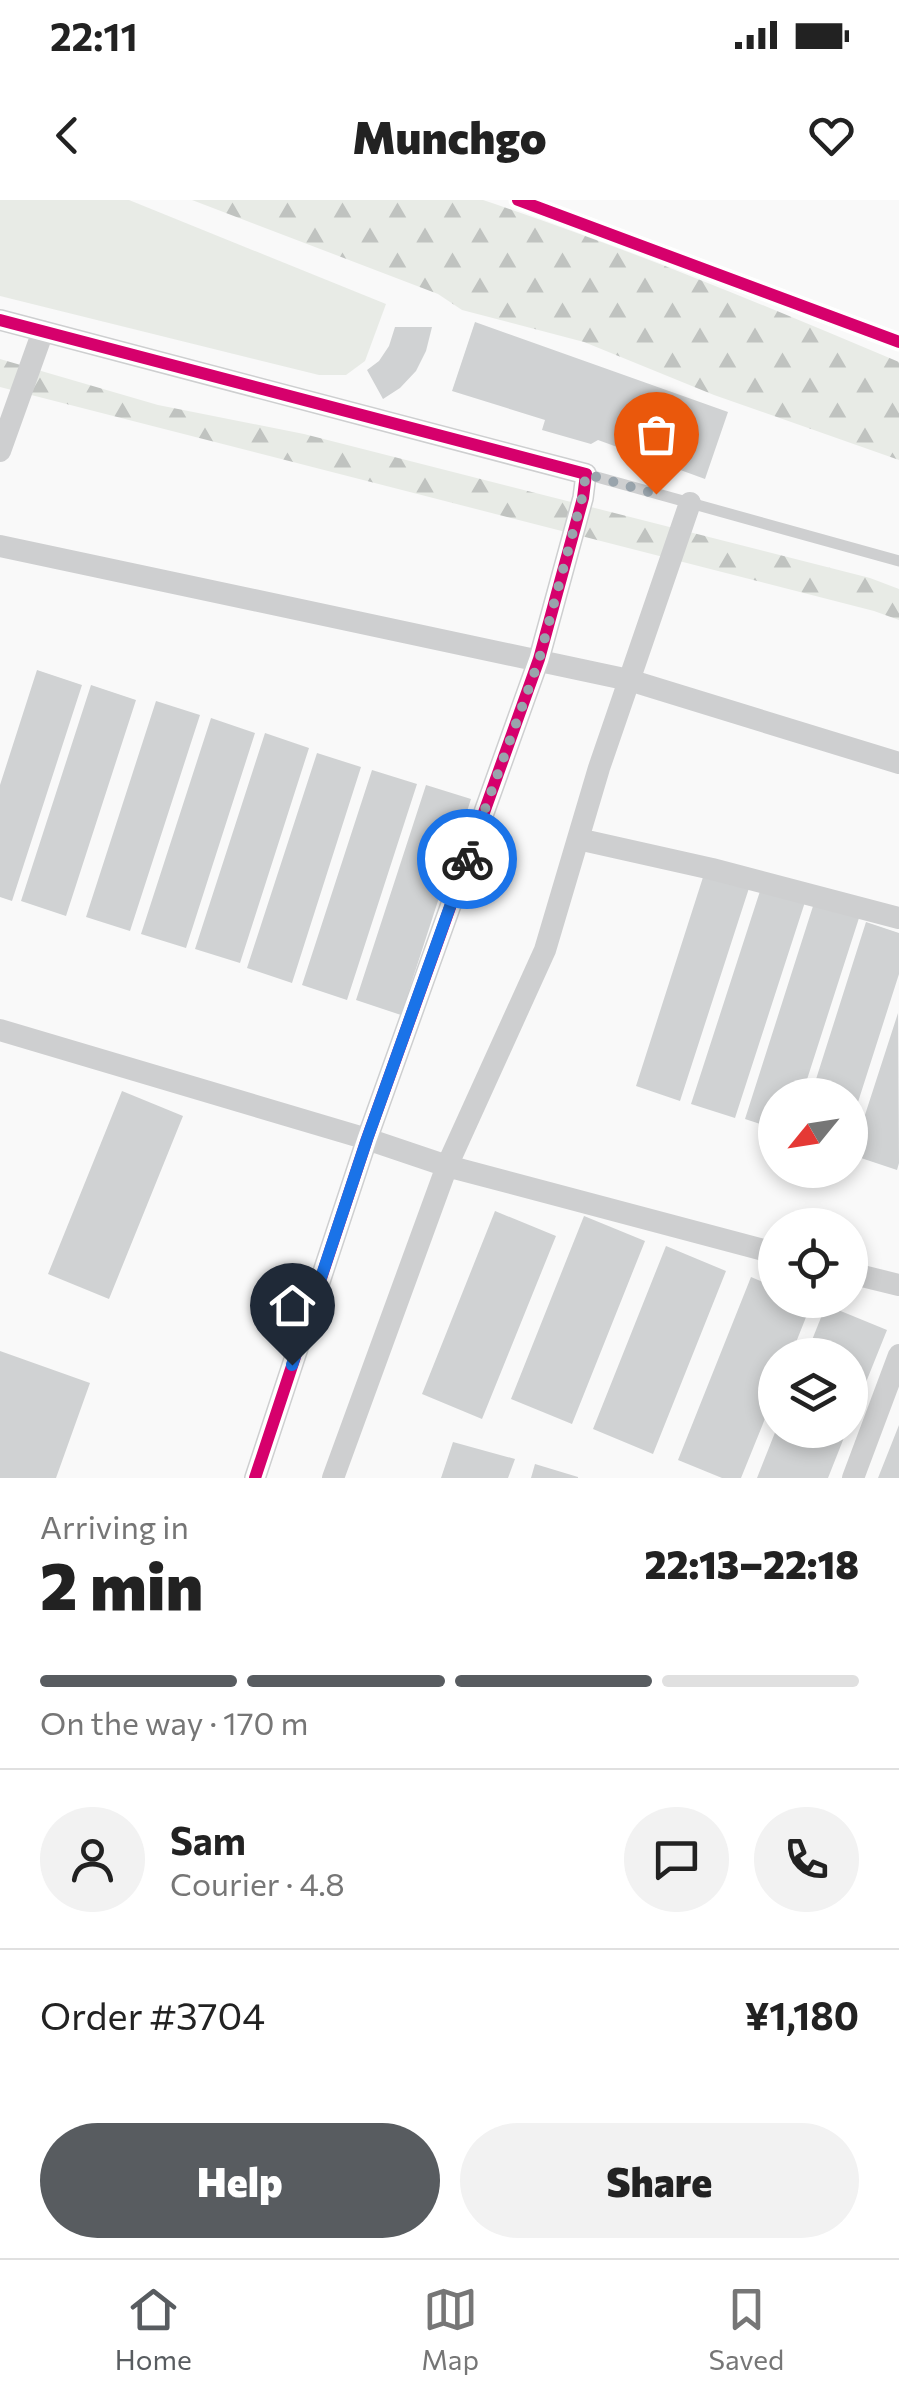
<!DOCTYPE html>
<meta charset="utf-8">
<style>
body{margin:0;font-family:Commissioner,sans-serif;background:#f2f2f2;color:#222;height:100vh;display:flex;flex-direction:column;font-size:38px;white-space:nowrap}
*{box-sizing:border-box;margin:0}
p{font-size:32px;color:#767676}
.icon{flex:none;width:55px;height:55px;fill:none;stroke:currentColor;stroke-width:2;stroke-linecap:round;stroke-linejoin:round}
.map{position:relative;height:1278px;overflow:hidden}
.sheet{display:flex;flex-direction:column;background:#fff;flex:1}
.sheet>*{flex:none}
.needle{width:65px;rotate:240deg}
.buttons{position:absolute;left:758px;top:878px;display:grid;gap:20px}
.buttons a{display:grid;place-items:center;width:110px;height:110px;border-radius:50%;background:#fff;box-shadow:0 5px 15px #0003;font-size:50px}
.pin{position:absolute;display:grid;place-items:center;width:85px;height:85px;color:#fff;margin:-102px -42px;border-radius:50% 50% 50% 0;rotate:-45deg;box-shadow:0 0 10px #0007}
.pin .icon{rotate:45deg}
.courier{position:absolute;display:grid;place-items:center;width:100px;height:100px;margin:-50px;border:8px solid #1a73e8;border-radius:50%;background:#fff;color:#222;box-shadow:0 2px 12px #0007}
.head em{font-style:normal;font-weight:800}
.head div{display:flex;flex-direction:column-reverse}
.head{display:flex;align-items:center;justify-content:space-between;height:170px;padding:0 40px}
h1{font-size:65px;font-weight:800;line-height:75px}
.bar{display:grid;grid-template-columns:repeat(4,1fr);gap:15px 10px;align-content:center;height:120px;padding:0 40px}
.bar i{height:12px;border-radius:8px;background:#e0e0e0}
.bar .current{background:#585c60}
.bar p{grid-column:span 4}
.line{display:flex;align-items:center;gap:25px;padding:0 40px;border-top:2px solid #e0e0e0}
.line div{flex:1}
.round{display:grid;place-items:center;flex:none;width:105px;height:105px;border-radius:52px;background:#f2f2f2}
.button{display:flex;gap:20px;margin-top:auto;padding:20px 40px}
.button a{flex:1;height:115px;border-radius:60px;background:#585c60;color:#fff;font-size:40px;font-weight:800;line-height:115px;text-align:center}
.button a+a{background:#f2f2f2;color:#222}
.status{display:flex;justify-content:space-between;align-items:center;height:70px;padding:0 50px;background:#fff;direction:ltr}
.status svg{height:28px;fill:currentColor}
header{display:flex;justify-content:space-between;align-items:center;height:130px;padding:0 40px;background:#fff;font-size:45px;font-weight:800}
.tab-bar{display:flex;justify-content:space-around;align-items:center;height:140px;border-top:2px solid #e0e0e0;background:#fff;font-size:28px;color:#767676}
.tab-bar a{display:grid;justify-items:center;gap:5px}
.tab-bar .current{color:#585c60}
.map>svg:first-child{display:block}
</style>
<div class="status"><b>22:11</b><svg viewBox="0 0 49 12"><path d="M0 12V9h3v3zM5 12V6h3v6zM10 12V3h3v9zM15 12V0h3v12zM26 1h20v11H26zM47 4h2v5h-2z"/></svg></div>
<header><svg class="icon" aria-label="back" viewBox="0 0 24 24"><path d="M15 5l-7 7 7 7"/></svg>Munchgo<svg class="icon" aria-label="heart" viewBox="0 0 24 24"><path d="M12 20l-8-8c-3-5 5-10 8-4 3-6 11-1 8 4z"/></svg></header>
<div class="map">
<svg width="899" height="1278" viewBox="0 0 899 1278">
<defs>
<pattern id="forest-firs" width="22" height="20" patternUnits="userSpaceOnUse" patternTransform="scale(2.5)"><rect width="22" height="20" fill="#e8ebe6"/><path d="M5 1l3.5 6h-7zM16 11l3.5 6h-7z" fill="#c0c3c0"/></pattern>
</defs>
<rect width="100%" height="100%" fill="#f9f9f9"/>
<path fill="url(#forest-firs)" d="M192,0H483C624,47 762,104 899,162V260L714,195L584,142L462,110L438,94Z
M0,159L158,205L304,234L870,378L899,389V420L874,411L0,187Z"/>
<path fill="#e8ebe6" d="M0,0H129L386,104L365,161L346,175H319L0,96Z"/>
<path fill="#d0d2d3" d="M475,122L728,212L705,279L598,240L591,244L542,230L545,220L452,191Z
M395,127H432L426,151L416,171L400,188L383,199L367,170L379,161L389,146Z
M37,470L82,485L12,701L0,697V585Z
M91,485L136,500L66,716L21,701Z
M156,501L200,515L130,731L86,717Z
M211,518L255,533L186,748L141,734Z
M265,533L309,548L240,763L195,749Z
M317,553L361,567L292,783L247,768Z
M372,570L417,584L347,800L302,785Z
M426,585L471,599L401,815L356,800Z
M705,671L750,685L680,901L636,886Z
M761,688L805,702L735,918L691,904Z
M814,703L859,718L802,895H775V929L745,919Z
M866,722L899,733V774L851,924L850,895H811Z
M898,813L899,963L897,970L852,955Z
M122,891L183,916L109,1099L48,1074Z
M495,1011L556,1036L482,1219L422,1194Z
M584,1016L645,1041L572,1224L511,1199Z
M666,1046L726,1071L653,1254L593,1229Z
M751,1077L775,1087V1100L812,1102L791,1155H775V1194L741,1278H722L678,1260Z
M826,1105L887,1130L850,1222V1155H806Z
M0,1151L90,1183L56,1278H0Z
M899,1225V1278H878Z
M776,1230H847L828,1278H757Z
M453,1242L515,1259L508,1278H441Z
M535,1264L578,1277V1278H531Z"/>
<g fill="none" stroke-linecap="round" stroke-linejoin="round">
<path stroke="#cecfd0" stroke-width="11" d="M586,274L899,361"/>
<path stroke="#cecfd0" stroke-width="22" d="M0,120L586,274L583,298L539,459L367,939L255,1278
M0,251L43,131
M0,346L629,480L899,563
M578,639L712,669L899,718
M0,830L367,939L447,966L775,1053
M850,1073L899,1085
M333,1278L447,966L545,750L599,568L690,303
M853,1278L899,1155"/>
<g stroke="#fff" stroke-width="19">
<path id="cycleway" d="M518,0L899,142
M0,120L586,274L583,298L539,459L367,939L255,1278"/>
</g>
<use href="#cycleway" stroke="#d6006c" stroke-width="12"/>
</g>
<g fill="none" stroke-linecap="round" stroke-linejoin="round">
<path stroke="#99a4ac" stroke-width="10" stroke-dasharray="0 18" d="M467,659L539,460L582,298L586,274L656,294"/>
<path stroke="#1a73e8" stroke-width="12" d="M292,1165L367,939L467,659"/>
</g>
</svg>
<div class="buttons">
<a><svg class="needle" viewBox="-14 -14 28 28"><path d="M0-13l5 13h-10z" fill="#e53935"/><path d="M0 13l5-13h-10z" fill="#767676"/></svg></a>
<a><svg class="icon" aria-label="locate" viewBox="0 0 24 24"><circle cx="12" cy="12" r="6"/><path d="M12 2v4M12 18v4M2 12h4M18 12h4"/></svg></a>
<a><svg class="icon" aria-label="layers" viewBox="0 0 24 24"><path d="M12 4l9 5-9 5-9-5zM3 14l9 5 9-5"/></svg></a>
</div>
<div class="pin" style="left:656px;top:294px;background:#ea580c"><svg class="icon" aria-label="bag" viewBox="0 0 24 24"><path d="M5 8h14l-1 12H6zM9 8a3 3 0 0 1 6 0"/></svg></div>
<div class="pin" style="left:292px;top:1165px;background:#1f2937"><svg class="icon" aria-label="home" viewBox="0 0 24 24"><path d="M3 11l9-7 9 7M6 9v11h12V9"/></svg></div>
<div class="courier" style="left:467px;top:659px"><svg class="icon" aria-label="bike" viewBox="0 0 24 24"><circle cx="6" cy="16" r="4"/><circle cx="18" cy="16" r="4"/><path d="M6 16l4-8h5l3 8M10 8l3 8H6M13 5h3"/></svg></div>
</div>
<section class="sheet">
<div class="head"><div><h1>2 min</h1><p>Arriving in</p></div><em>22:13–22:18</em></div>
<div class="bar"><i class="current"></i><i class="current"></i><i class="current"></i><i></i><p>On the way · 170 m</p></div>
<div class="line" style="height:180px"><a class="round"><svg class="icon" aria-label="person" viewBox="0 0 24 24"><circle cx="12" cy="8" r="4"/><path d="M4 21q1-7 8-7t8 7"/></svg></a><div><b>Sam</b><p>Courier · 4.8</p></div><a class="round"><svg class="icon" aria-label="chat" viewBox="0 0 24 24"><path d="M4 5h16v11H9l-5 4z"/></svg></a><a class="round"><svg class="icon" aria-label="phone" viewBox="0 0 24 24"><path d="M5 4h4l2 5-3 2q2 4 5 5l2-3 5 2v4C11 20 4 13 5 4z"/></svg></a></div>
<div class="line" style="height:130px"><div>Order #3704</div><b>¥1,180</b></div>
<div class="button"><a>Help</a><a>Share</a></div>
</section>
<nav class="tab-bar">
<a class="current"><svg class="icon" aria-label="home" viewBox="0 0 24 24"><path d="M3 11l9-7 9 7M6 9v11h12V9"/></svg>Home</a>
<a><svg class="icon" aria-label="map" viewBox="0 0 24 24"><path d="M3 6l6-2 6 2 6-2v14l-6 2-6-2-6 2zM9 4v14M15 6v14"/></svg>Map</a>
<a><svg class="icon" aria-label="saved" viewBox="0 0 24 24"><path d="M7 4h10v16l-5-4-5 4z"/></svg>Saved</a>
</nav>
